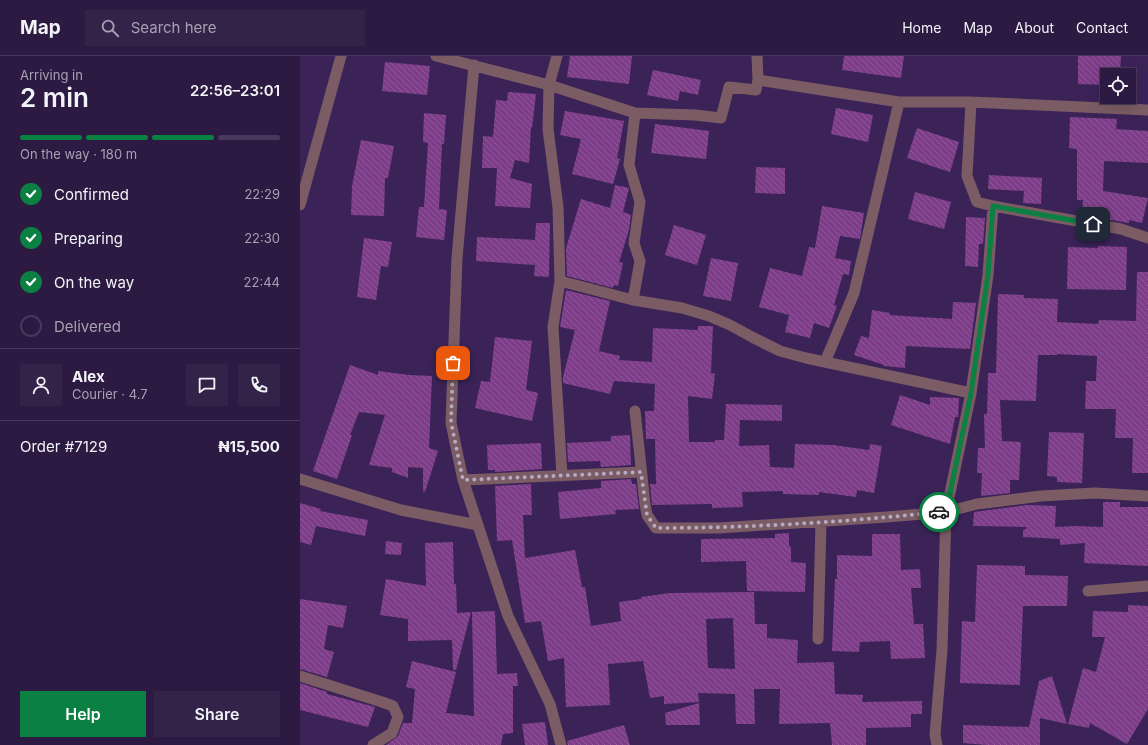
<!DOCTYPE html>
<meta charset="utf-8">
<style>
body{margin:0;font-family:Inter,sans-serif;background:#342349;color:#f1f3f6;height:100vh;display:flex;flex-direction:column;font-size:15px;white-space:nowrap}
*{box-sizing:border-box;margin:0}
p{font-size:13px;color:#a6a1b2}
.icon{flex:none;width:22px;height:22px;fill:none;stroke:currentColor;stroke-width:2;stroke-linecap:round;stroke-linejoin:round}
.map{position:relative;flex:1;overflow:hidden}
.side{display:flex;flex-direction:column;background:#2c1a42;width:300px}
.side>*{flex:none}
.controls{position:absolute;left:800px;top:12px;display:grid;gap:8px}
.controls a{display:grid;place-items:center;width:36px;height:36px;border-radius:0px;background:#2c1a42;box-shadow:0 4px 16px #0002,0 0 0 1px #48385b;font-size:20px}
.pin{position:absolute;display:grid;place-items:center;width:34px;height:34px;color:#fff;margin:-17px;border-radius:8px;box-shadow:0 2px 6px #0006}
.courier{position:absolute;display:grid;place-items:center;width:40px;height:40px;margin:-20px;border:3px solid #0b8043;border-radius:50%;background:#fff;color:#222;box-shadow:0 1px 5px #0007}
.headline em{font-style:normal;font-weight:600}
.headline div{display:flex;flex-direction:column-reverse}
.headline{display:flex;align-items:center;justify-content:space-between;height:68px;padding:0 20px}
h1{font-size:26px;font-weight:600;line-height:30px}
.bar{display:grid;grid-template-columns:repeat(4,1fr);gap:6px 4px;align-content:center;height:48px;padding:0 20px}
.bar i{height:5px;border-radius:3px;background:#48385b}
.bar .selected{background:#0b8043}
.bar p{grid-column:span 4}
.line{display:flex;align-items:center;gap:10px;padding:0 20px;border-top:1px solid #48385b}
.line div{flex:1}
.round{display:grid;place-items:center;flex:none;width:42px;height:42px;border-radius:0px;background:#342349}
ol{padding:0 20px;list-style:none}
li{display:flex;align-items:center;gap:12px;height:44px}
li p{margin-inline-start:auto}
li .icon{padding:4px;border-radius:50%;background:#0b8043;color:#fff;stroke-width:4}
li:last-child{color:#a6a1b2}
li i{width:22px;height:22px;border:2px solid #48385b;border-radius:50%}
.action{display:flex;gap:8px;margin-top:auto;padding:8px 20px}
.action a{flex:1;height:46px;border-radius:0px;background:#0b8043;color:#fff;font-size:16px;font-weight:600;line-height:46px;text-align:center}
.action a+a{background:#342349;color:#f1f3f6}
header{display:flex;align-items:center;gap:24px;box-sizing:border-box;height:56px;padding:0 20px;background:#2c1a42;border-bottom:1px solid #48385b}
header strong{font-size:19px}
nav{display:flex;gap:22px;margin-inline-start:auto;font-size:14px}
.search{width:280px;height:36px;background:#342349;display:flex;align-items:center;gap:10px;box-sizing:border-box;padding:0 14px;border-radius:0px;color:#a6a1b2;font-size:15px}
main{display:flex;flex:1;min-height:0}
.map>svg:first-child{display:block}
</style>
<header>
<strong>Map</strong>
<div class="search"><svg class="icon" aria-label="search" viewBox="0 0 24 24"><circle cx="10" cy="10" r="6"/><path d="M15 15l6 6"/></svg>Search here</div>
<nav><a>Home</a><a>Map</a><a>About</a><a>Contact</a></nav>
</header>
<main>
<section class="side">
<div class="headline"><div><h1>2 min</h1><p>Arriving in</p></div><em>22:56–23:01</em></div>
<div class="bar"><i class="selected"></i><i class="selected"></i><i class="selected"></i><i></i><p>On the way · 180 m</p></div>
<ol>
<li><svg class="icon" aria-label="check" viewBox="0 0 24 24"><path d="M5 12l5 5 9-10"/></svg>Confirmed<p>22:29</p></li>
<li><svg class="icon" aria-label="check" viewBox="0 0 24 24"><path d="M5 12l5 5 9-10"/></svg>Preparing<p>22:30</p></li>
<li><svg class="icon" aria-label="check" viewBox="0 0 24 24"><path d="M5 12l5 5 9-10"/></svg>On the way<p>22:44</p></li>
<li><i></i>Delivered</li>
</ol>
<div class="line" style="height:72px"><a class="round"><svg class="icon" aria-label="person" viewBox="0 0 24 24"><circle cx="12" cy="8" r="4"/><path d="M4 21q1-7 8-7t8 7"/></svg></a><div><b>Alex</b><p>Courier · 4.7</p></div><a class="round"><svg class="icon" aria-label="chat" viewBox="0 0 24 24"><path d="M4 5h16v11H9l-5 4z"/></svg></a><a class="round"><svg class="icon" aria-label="phone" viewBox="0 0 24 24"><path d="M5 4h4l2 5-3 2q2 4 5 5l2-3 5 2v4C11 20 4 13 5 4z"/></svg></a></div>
<div class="line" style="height:52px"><div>Order #7129</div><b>₦15,500</b></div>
<div class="action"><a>Help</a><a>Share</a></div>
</section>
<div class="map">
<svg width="848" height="689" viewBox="0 0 848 689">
<defs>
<pattern id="building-back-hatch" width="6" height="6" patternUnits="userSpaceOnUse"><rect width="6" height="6" fill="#7d3d88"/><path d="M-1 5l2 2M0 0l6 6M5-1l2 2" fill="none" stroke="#905a9a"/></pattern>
</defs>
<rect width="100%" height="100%" fill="#3b2358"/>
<path fill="url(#building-back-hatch)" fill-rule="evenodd" d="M270,0H332L329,28L267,21Z
M544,0H604L601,22L542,14Z
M778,0H821L820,19H807V29L778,28Z
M85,6L130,10L127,39L82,35Z
M353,14L401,24L398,39L380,35L378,45L347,39Z
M208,36L236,38L232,72L231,71L229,107L215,104L210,122L232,128L230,152L195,150L197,112H182L183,80L193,81L196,44L207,45Z
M536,52L573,59L568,86L531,78Z
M265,55L324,65L317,102L320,103L313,128L272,118L281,83L260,79Z
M124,57L146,59L144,88H142L139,153L147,154L144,184L116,181L119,151H124L128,87L123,86Z
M770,61L817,63L816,73L848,75V107L804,105L803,135L848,142L842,167L829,164V167L782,159L783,144H777V93L769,92Z
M355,68L409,75L406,103L351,97Z
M617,72L659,86L650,116L607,102Z
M61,84L94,90L88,122H85L84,160L51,159L52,130Z
M456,111L485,112V138L455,137Z
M689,119L742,122L741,148L723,147L724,135L688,133Z
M315,129L329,132L323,156L331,159L329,174L319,206L323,207L318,230L314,229L313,232L267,220L266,192L281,143L310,152Z
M615,136L651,146L644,173L608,163Z
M522,150L564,157L560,183L540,180L535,202L551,205L549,219L543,218L534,249L537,250L529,272L514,267L510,282L485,276L489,259L459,251L470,212L502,220L509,191L515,192Z
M666,161L685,162L683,188H679L678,211L665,210Z
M236,167H250L249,221L234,220L235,209L176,205L177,181L235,184Z
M374,169L406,179L397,209L365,199Z
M64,182L92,186L88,211L81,210L76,244L57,241Z
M798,190L827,191L826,234L767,233L768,191L798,192Z
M411,202L438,207L431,245L403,240Z
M837,216H848V417H832L833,382H815L816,353H785L786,325H796L797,300L757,298V299H738L736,345L700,344L702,385L721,386L719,424H710V437L681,440L682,417H677L678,392H685L684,358H687L688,317H696L698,238L724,239V242L758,243L757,266L798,268L799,264L836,265Z
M266,234L310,245L299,295L320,300L319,304L352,306L353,272L398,274V270H413L411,317L415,318L412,343L388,340L389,386H415V384H424L426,348L482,349V365L440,364L439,390L469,389L470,411L494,412L495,388L533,389L569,394L570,388L582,390L574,437L557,434L556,441L519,436V439L483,438V435L442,436L443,451L412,452V448L352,449L350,428H356L355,383H346L345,355H354L355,328L314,325L310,338L263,327V321L275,274L260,271Z
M653,246L676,247L670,293L606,290L605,312L584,310V309L554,299L561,280L569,282L572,254L590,257L589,259L652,263Z
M195,281L232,285L226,334L238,337L232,365L175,352L181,325L190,326Z
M50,309L78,319V315L109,319L132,320L129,392L138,395L125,436L123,435V412L108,411V422L92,416V412L69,409L85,359L59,356L50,379H52L37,423L13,415Z
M600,339L630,349V341L659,342L658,361H655L650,388L591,369Z
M749,376L784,377L782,427L757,426V421L747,420Z
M330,379L331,409L301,411L300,405L268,406L267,387L311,385V380Z
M241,387L242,413L195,416V414H188L187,389Z
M331,423L332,428H336L339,453L315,454L316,458L260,463L258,436L301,432V425Z
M231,428L232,459H223L225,502L275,494L282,531H285L291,570L321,565L319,546L341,543V541L370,537L454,536L455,568H467V582L498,584L497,607L534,606L535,638L563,639L562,646L622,645V658H611V671L566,672V689H532L530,667L479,668L480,633H454L455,668H436L435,638L398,637L399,646L364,648V640L350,642L343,605L308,608L310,649L266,651L264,602L248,605L241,565L225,567L212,484L197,485L195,430ZM433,562L435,613L408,612L406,563Z
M803,446H820V451H848V510L784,507L785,487L760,489V483L723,481V474L726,473V471L673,470L674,456L727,449L756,450L755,471L774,470L803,471Z
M0,447L21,453L20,455L68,464L65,480L16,470L11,489L0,486Z
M489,477V490L491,491V506L506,507L505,536L447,535L446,505L401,506V483L475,482V478Z
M572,478H600L601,514L620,513L621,532H611L614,568H623L625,602L591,603L590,585L560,586L559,596L532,595L535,523H537V499L572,500Z
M86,485L102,487L101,499L85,498Z
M153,486L154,528H156L157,557L171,556L156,614H153L152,584L108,585V563L80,559L86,523L126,530L125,487Z
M677,509L725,510V519L768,520L767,550H723L720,629L660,627L662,565L675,566Z
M0,543L47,550L43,572L28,569L24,593L34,596L27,621L0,613Z
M828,549L848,550V653L827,688L790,667L789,672L768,668L783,612L796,616L805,581H792L793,555L828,556Z
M195,555L197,618L217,617L218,630H213V677L203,678L201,689H86L98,680L103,667H112L115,633L106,631L112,605L156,616L146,657L174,660L172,556Z
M752,620L767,668L740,662V689H687L663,687V669L729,671L739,625Z
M0,627L27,636V638L75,651L68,671L0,654Z
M399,647L400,669H366L365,657Z
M245,666L248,689H225L222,668Z
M324,669L330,689H268L267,685Z"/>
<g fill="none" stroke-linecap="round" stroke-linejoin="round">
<path stroke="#7b5c64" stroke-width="11" d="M136,0L249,29L335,57L395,59L421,62L429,31L456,34L458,24L599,46H671L848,54
M257,0L249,29L248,73L258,151L260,225L253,271L262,420
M457,0L458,24
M174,9L157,202L151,367L163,424L208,560L250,648L261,689
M671,46L667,120L677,146L693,150L821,173L848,182
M0,149L41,0
M260,225L333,244L382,252L409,260L430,269L452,281L480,295L506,302L671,337
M333,244L340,205L334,187L340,146L329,109L335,57
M525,306L554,237L599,46
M335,355L345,448L347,459L356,472H419L587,461L646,456L677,448L741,440L795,437L848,440
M0,423L101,454L178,469
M163,424L341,416
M788,535L848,530
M518,583L521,466
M0,620L82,646L93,650L98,661L92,677L73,689
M637,689L635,679L642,594L646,456L671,337L688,219L693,150"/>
</g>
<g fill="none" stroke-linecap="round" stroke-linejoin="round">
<path stroke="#b4aac1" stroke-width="4" stroke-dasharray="0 7.2" d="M153,307L151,366L163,424L341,416L347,459L356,472C450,472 545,466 639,456"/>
<path stroke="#0b8043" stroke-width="5" d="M639,456H646L671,337L688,219L693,150L793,168"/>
</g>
</svg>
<div class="controls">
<a><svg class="icon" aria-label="locate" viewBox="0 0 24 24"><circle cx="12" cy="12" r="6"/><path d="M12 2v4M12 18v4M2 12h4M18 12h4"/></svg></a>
</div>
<div class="pin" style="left:153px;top:307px;background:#ea580c"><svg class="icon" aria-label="bag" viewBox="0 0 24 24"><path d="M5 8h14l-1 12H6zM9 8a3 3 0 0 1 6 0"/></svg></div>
<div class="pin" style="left:793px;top:168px;background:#1f2937"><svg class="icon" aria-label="home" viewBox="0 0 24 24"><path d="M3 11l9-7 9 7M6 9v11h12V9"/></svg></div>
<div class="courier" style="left:639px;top:456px"><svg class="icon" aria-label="car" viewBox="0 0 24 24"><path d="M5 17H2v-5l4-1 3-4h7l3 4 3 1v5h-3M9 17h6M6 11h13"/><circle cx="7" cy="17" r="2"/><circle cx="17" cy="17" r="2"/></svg></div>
</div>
</main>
